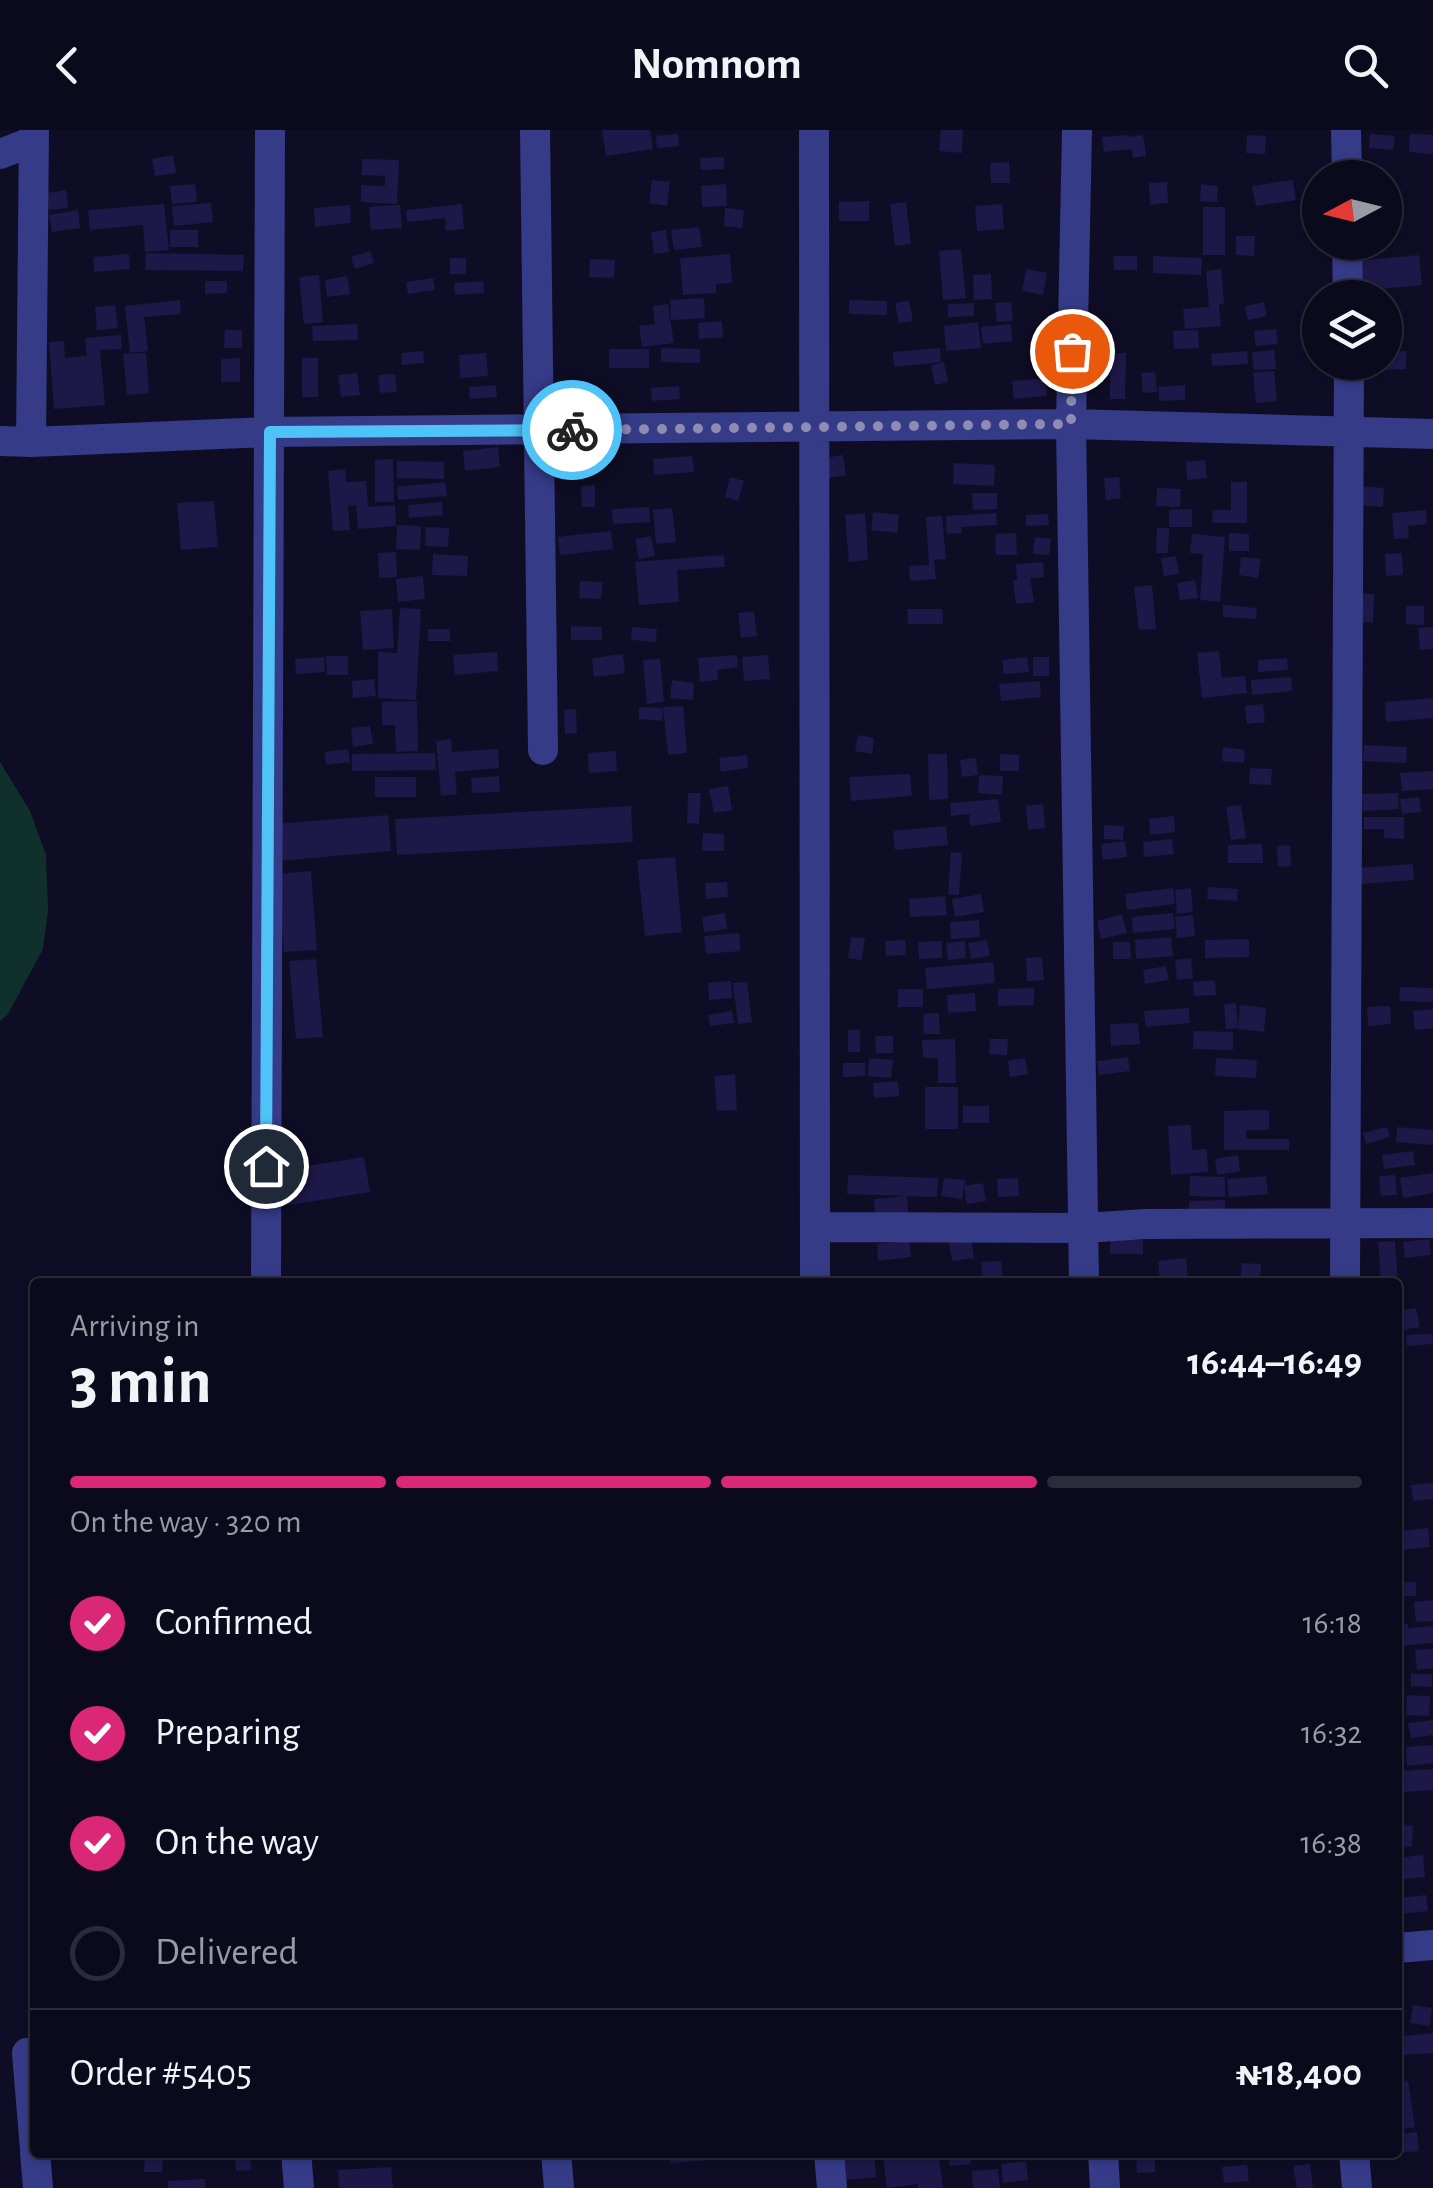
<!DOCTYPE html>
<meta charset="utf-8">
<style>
body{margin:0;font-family:"Alegreya Sans",sans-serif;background:#141325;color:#f1f3f6;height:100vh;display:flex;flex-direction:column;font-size:38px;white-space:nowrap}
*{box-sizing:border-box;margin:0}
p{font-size:32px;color:#9a9aa3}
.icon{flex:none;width:55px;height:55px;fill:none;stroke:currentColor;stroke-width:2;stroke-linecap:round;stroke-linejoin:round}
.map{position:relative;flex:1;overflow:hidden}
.side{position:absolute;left:30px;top:1148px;width:1372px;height:880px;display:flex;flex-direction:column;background:#0b0a1c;border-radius:10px;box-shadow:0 2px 8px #0004,0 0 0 2px #2b2b3b}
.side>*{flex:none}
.needle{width:65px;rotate:263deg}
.buttons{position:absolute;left:1302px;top:30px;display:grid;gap:20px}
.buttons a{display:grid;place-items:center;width:100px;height:100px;border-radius:50%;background:#0b0a1c;box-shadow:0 2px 8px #0004,0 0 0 2px #2b2b3b;font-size:50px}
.pin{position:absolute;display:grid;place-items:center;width:85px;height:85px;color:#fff;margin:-42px;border:5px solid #fff;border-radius:50%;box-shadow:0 2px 10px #0007}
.courier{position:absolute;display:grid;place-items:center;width:100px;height:100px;margin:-50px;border:8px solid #4fc3f7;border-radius:50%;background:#fff;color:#222;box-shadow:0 2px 12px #0007}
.summary em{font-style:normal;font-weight:700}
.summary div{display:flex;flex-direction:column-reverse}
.summary{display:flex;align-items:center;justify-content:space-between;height:170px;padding:0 40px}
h1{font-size:65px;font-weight:700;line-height:75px}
.bar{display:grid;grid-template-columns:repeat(4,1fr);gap:15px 10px;align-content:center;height:120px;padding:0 40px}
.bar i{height:12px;border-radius:8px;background:#2b2b3b}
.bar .active{background:#db2777}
.bar p{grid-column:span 4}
.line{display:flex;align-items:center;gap:25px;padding:0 40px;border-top:2px solid #2b2b3b}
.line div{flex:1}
ol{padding:0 40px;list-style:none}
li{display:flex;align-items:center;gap:30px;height:110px}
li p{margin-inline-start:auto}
li .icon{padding:10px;border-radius:50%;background:#db2777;color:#fff;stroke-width:4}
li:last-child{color:#9a9aa3}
li i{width:55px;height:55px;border:5px solid #2b2b3b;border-radius:50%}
header{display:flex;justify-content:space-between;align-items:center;height:130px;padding:0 40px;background:#0b0a1c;font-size:45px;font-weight:700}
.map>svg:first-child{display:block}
</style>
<header><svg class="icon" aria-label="back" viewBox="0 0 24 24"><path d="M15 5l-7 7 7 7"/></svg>Nomnom<svg class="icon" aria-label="search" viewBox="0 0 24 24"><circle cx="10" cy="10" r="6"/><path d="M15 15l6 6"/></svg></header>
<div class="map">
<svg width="1433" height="2058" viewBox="0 0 1433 2058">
<rect width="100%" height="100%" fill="#0f0d25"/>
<path fill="#10302b" d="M0,632L30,681L46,725L48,781L43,819L8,884L0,891Z"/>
<path fill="#1d1847" d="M602,0H650L653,19L606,26Z
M941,0H963L962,23L939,21Z
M678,4L679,16L657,18L656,6Z
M1370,4L1395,6L1393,20L1369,18Z
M1410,4L1433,5V24L1409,22Z
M1129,5V7L1143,5L1146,26L1133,28L1132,19L1104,22L1102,7Z
M1247,5L1266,6L1265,24L1246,23Z
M173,25L176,43L155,46L152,29Z
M724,27V39L701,40L700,28Z
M362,29L399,30L397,74L361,72V55L385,56V46L362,45Z
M1009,32L1010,53H991L990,33Z
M652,50L670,52L667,76L649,73Z
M1293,50L1296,70L1256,76L1252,56Z
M1167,52L1168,73L1150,75L1149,53Z
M195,54L197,72L172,74L170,56Z
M726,54L727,76L702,77L701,56Z
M1201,54L1218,56L1217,72L1200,71Z
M66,60L68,78L49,80L47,63Z
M869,71V91H839V72Z
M906,72L911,114L895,116L890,74Z
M211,73L213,92L174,96L172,76Z
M164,74L169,120L145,122L143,95L90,100L88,80Z
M462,74L464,99L446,101L445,88L407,92L406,80Z
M1002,74L1004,99L977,101L975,76Z
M350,75L351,93L315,97L314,78Z
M395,75H400L402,98L371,100L369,77Z
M1203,77H1225V125H1203Z
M725,78L744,80L742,98L724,96Z
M78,80L80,98L52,102L49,85Z
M699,97L702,117L674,120L671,100Z
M170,100H198V117H170Z
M666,100L669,122L654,124L651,102Z
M1236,106H1255L1254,126L1236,125Z
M961,119L966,168L943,170L939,121Z
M370,121L374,133L355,139L351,127Z
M146,123L244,125L243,141L145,140Z
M129,124L130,139L94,142L93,127Z
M730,124L732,153L716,154V163L683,165L680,128Z
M1419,125L1422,155L1361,161L1358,131Z
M1113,126H1137V140H1114Z
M1153,126L1202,128L1201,145L1153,143Z
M450,128H466V144H450Z
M590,129L615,130L614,148L589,147Z
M1026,139L1047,143L1043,165L1022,161Z
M1221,139L1224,174H1219L1221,196L1185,199L1183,179L1209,177L1206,141Z
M991,144L992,169L974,170L973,145Z
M319,145L323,192L304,194L299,147Z
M347,146L350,164L327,167L325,150Z
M433,148L435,160L408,164L406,152Z
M205,151H227V163L205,164Z
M483,151L484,163L455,165L454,153Z
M704,168L705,188L671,190L670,170Z
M180,170L181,184L144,187L148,221L130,223L125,176Z
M849,170L887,171V185L849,184Z
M909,170L913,191L899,193L895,173Z
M1011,172L1013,191L997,192L995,173Z
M1264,172L1267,186L1248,190L1245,176Z
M974,173V186L948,187V174Z
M668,174L674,213L642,217L639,196L655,194L653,176Z
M115,175L118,198L97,200L95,177Z
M722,191L723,207L699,209L698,193Z
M978,192L981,218L946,221L944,196Z
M357,194L358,210L313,211L312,196Z
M1011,194L1012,211L983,214L981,197Z
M1276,199L1278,214L1256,216L1254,201Z
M225,200H242V218H224Z
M1198,200L1199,218L1174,219L1173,201Z
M121,205L122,219L100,220L105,275L54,279L49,212L64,211L65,228L87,226L85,208Z
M661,218L700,219V233L661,232Z
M940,218L941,232L894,237L893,222Z
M609,219H649V238H609Z
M1274,220L1276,239L1254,240L1252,222Z
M423,221L424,233L402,235L401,223Z
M1247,221L1248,234L1212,236L1211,224Z
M1406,221V239L1385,240V222Z
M146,223L149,263L127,265L123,224Z
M486,223L488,246L460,248L459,225Z
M1110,223H1126L1125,269H1110Z
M240,228V252H221V229Z
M302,228H318V267H302Z
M944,232L948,252L935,255L931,235Z
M1274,241L1277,271L1256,273L1253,243Z
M1155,242L1157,262L1143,263L1141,243Z
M357,243L360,265L341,267L338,245Z
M395,244L397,262L380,263L378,245Z
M1045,248L1047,266L1014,269L1012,251Z
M496,255L497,267L470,269L469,257Z
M1185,255V270L1159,271L1158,257Z
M679,256L680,269L652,271L651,258Z
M498,317L500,337L465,341L463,321Z
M843,325L846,345L828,348L825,328Z
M692,326L694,342L654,345L653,329Z
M393,329L394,372H375V330Z
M592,330L593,341L566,343L565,331Z
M1205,330L1207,348L1187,350L1186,332Z
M397,331L444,332V349L397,348Z
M954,333L995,335L994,356L953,354Z
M345,339L346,352L366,351L368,377L395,375L396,396L358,399L356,375L348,376L350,400L333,401L328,341Z
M730,347L744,351L738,371L725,367Z
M1119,347L1121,368L1106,370L1104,348Z
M445,352L447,366L398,370L397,357Z
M1231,352H1247V393H1212L1213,380H1231Z
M595,355V377H582L581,356Z
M1359,356L1384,358L1383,377L1358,375Z
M1157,358L1181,359L1180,377L1156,376Z
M972,363H997V379L973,380Z
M214,371L218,417L181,420L177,373Z
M442,372L443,385L409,388L408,375Z
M649,377L650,392L613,394L612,379Z
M672,378L676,412L656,414L653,380Z
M1192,379V397H1169V380Z
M1426,380L1427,394L1408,396L1409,408L1394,409L1392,383Z
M873,382L899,385L897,403L871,400Z
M865,383L868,430L849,432L845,385Z
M996,383L997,395L961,397L962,403L947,404L946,386Z
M1048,384L1049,395L1026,396V385Z
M942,386L946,429L934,430L936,449L910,451L909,436L929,435L926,387Z
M397,395L421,396L420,420L396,419Z
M426,397L449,398L448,417L425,416Z
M1157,398H1169L1168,423H1156Z
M611,401L613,419L560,425L558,407Z
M1016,403L1017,425H996L995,404Z
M1229,403L1249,404V421H1229Z
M1192,404L1225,407L1220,472L1200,470L1203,424L1190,423Z
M651,406L655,426L639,429L635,409Z
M1035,407L1051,409L1049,425L1033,424Z
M396,422L397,447L379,448L378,423Z
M1402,423L1403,445L1386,446L1385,424Z
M433,424L468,426L467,446L432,445Z
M724,425L725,437L677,440L679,472L639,475L635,432Z
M1176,426L1179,444L1164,446L1161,428Z
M1241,427L1261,429L1258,448L1239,445Z
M1043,432L1044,447L1030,448L1034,472L1016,474L1013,450H1017L1016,434Z
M423,446L425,469L398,472L396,449Z
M1195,450L1198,468L1180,470L1177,453Z
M580,451L603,452L601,469L579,468Z
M1152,455L1156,499L1139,500L1134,457Z
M1360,464H1374L1373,492H1359Z
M1223,475L1257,478L1256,489L1223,487Z
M1406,476H1424V495L1406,494Z
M400,478L421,479L416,570L378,568V522L397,523Z
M392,479L394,518L363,520L360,481Z
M907,479H942L943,494H908Z
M754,481L757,506L741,508L738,483Z
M571,496L602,497V510H571Z
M632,497L657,499L656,512L631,510Z
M1433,497V519L1420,520L1418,498Z
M428,499H450V511H428Z
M1219,521L1222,548L1245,546L1247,563L1202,568L1197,523Z
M497,522L498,541L455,545L453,525Z
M623,524L625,543L594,547L592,528Z
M737,525L738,537L717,540L718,550L700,552L698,528Z
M768,525L770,549L744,551L742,527Z
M326,526H348V545H327Z
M324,527L325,542L296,544L295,529Z
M1027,527L1029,542L1004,544L1002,530Z
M1033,527H1049V546H1033Z
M1287,528L1288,540L1258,542V530Z
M660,529L664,572L647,574L643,530Z
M1291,547L1292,561L1252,565L1251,550Z
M374,549L376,566L353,568L352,551Z
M672,550L694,553L693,570L670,568Z
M1040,551L1041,567L1001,571L999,554Z
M1433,568V588L1386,592L1385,572Z
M417,571L418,621L396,622L395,595H382V572Z
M1263,574L1265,592L1247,594L1245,576Z
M683,576L687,623L668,625L663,577Z
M639,577L663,578L662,591L639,589Z
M576,579L577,603L565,604L564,580Z
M370,596L373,614L353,617L351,598Z
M858,605L874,608L872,624L855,621Z
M451,609L452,622L498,619L499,638L455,642L457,664L441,666L436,611Z
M1364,615L1407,617L1406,633L1363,631Z
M1223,617L1245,620L1244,633L1222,631Z
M348,619L350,632L326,635L325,622Z
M616,621L617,641L589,643L588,623Z
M435,623L436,640L352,641V624Z
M928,624H947L948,669L929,670Z
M1000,624L1019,625V641H1000Z
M747,625L748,638L721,642L719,628Z
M976,628L978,645L962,647L960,630Z
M1250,638L1272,639L1271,655L1249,654Z
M1433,641V659L1402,661L1400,643Z
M910,644L912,666L851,671L849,647Z
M979,645L1003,646L1002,665L978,663Z
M499,646L500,662L472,663L471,648Z
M375,647H416V667H375Z
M728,656L732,680L714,683L709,659Z
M688,663H701L699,694L687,693Z
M1398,663L1399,679L1363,681L1362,664Z
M1419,667L1421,682L1402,684L1400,669Z
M998,669L1001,692L970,696L969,684L951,686L950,673Z
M1043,674L1045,698L1028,700L1026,676Z
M1241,675L1246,708L1231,710L1226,677Z
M631,676L633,712L397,725L395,689Z
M388,685L391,721L279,731L276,694Z
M1174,686L1175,702L1150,705L1149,689Z
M1364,687H1404V709L1384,708V699H1364Z
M1104,695L1124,696L1123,710L1104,709Z
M946,696L948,715L895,720L893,701Z
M703,703L724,704V721H702Z
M1172,709L1174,724L1144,727L1143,712Z
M1125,711L1127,727L1103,730L1101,714Z
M1262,714L1263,733H1228V715Z
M1290,715L1291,736L1278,737L1277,716Z
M951,722L962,723L959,765L948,764Z
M675,727L682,802L645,806L637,730Z
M1413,734L1414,750L1359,754L1357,738Z
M311,741L317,820L284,822L278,744Z
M727,752L728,767L706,769L705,753Z
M1208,757L1238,759L1237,771L1207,769Z
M1173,758L1175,774L1127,780L1125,764Z
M1191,758L1193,782L1177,784L1175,760Z
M981,764L984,782L955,787L952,769Z
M945,766L947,785L910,787L909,769Z
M725,783L727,799L704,802L702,787Z
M1173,783L1175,799L1133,803L1132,787Z
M1122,784L1127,803L1101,809L1097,791Z
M1193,785L1195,806L1177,808L1175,787Z
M979,790L980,807L951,809L950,792Z
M739,803L740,821L706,824L704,806Z
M851,807L865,808L862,830L848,828Z
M1171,807L1173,826L1136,829L1135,810Z
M1249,809V827L1205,828V810Z
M905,810L906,825L886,826L885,811Z
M987,810L990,826L971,829L968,813Z
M942,811V828L919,829L918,812Z
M965,811L966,828L948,830L946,813Z
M1113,812H1130L1131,829H1113Z
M1042,827L1044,850L1027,851L1026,828Z
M1191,828L1193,848L1177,850L1175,830Z
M316,829L323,907L296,909L289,831Z
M993,832L995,853L927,859L925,838Z
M1166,836L1169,850L1145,854L1143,840Z
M1215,850L1216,865L1194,866L1193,852Z
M731,851L732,868L709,870L708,853Z
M747,852L752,892L738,894L733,853Z
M1400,857L1433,858V872L1399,871Z
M1034,858V875L998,876V859Z
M898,859H923V877H898Z
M975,863L976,881L948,883L947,865Z
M1236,873L1238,898L1226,899L1224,874Z
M1240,875L1266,878L1264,902L1238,899Z
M1390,876L1391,894L1368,896L1367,877Z
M1189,878L1190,893L1146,897L1144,881Z
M1433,879V898L1415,900L1413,881Z
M732,881L734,893L710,896L708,885Z
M939,883L940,904H924L923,884Z
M1138,893L1140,914L1111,916L1110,894Z
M848,900H860V922H848Z
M1194,901L1233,902V920L1193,919Z
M875,906H893V923H876Z
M955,909L956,953H938V928H923L922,910Z
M990,909H1008L1007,925L989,924Z
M1128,927L1130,941L1099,945L1097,931Z
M869,928L893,930L891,948L868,946Z
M1025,928L1028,944L1010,947L1008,931Z
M1216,928L1257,930L1256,948L1215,946Z
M843,933H865V946L843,947Z
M735,944L737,980L717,981L714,946Z
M898,951L899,966L874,968L873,953Z
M925,957H958V999H925Z
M963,976H989V993H963Z
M1269,980V1000H1246V1009H1289V1020H1224V981Z
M1191,995L1192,1020L1207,1019L1208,1042L1171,1045L1168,996Z
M1387,997L1390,1007L1366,1014L1363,1003Z
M1397,997L1433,1000V1015L1396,1012Z
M1413,1021L1415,1035L1384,1039L1382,1025Z
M1238,1025L1240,1041L1217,1045L1215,1029Z
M364,1027L370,1062L276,1077L270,1042Z
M1433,1043V1063L1403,1068L1400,1048Z
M848,1045L938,1048L937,1067L847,1064Z
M1395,1045L1397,1065L1381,1066L1379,1046Z
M1190,1046L1225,1047V1067L1189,1066Z
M1266,1046L1268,1064L1229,1067L1227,1049Z
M944,1048L965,1050L962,1069L941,1066Z
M1018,1048L1019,1066L998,1067L997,1049Z
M983,1053L986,1071L967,1074L964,1056Z
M907,1066L909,1092L876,1094L874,1069Z
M1225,1070V1091H1189V1071Z
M971,1109L974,1128L952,1131L949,1112Z
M1429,1109L1431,1125L1405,1128L1403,1112Z
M1110,1110H1143V1124H1110Z
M909,1111L911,1127L878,1131L877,1114Z
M1395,1111L1398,1152H1381L1378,1112Z
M1186,1128L1188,1152H1160L1158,1131Z
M1001,1131L1003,1152H983L981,1132Z
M1242,1133L1261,1134L1260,1152H1240Z
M1416,1178L1420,1197L1398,1201V1181Z
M1432,1204L1433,1214L1407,1216L1406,1205Z
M1433,1353V1369L1413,1371L1411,1355Z
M1428,1398L1430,1417L1398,1420V1401Z
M1398,1452H1416V1466H1398Z
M1433,1470V1491L1416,1492L1414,1472Z
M1408,1494V1498L1433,1496V1513L1398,1516V1495Z
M1433,1519V1538L1417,1540L1415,1520Z
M1411,1544H1432V1557L1411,1556Z
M1407,1565L1430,1566L1429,1586L1406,1585Z
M1433,1590V1605L1411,1608L1408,1593Z
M1428,1615L1433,1616V1633L1407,1636L1406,1617Z
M1433,1639V1660L1404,1662L1402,1641Z
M1398,1695L1413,1696L1412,1717L1398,1716Z
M1423,1725L1425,1747L1398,1750V1728Z
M1426,1765L1428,1781L1398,1784V1768Z
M1413,1875L1432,1878L1430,1896L1410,1893Z
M1433,1903V1923L1404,1925L1403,1906Z
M1408,1951L1415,1997L1398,2000V1953Z
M1417,2002L1419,2021L1398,2023V2004Z
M145,2022L163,2023L162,2042H144Z
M235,2022H250L251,2040L236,2041Z
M669,2022H711L712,2030L670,2033Z
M842,2022H874L876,2047L845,2050Z
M882,2022H938L943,2058H918V2054L887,2058Z
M949,2022H970L971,2034L950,2036Z
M1136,2022H1155V2042L1137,2043Z
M1026,2031L1028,2050L1003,2053L1001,2034Z
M1310,2034L1313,2058H1297L1293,2036Z
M1247,2035L1249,2051L1224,2053L1222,2037Z
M391,2037L393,2058H339L338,2040Z
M998,2039L1000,2058H973L972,2041Z
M205,2049V2058H168V2051Z"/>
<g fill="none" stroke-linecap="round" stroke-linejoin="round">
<path stroke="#353b87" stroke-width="30" d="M535,0L543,620
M814,0L815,1152
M1077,0L1071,294L1084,1152
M1346,0L1347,48
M0,24L34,11
M1347,112L1348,168
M0,311L31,312L270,302L1071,294L1433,304
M31,312L34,0
M815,1097L1084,1098L1146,1094L1433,1093
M266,1152L270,0
M1345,1152L1349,232
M1398,1818L1433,1815
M27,1923L35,2019
M35,2022L38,2058
M296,2022L299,2058
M556,2022L559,2058
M829,2022L832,2058
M1103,2022L1105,2058
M1354,2022L1357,2058"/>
</g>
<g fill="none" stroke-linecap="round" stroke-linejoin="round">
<path stroke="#8e8cb3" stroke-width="10" stroke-dasharray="0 18" d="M572,300L1071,294L1072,221"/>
<path stroke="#4fc3f7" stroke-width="12" d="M266,1036L270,302L572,300"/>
</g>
</svg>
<div class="buttons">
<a><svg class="needle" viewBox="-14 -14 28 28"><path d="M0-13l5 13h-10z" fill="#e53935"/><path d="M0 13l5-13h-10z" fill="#9a9aa3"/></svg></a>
<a><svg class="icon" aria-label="layers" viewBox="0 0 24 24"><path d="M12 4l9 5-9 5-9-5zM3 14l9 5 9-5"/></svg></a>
</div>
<div class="pin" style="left:1072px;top:221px;background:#ea580c"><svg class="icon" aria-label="bag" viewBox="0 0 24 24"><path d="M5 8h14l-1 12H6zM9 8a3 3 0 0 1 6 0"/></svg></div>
<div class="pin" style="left:266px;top:1036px;background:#1f2937"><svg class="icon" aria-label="home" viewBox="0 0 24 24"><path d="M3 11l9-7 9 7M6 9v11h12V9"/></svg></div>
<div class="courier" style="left:572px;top:300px"><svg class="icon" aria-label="bike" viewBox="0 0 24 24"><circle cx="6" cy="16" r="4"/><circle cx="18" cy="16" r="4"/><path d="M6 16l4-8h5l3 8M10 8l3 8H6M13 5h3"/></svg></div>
<section class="side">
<div class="summary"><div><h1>3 min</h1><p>Arriving in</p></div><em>16:44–16:49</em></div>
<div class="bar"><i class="active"></i><i class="active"></i><i class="active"></i><i></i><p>On the way · 320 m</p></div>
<ol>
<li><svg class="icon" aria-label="check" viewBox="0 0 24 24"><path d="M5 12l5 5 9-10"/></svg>Confirmed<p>16:18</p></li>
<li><svg class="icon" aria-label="check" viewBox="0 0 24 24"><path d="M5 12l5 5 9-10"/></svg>Preparing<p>16:32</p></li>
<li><svg class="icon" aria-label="check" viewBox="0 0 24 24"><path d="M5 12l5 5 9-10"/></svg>On the way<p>16:38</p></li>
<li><i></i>Delivered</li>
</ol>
<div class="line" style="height:130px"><div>Order #5405</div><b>₦18,400</b></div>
</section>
</div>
